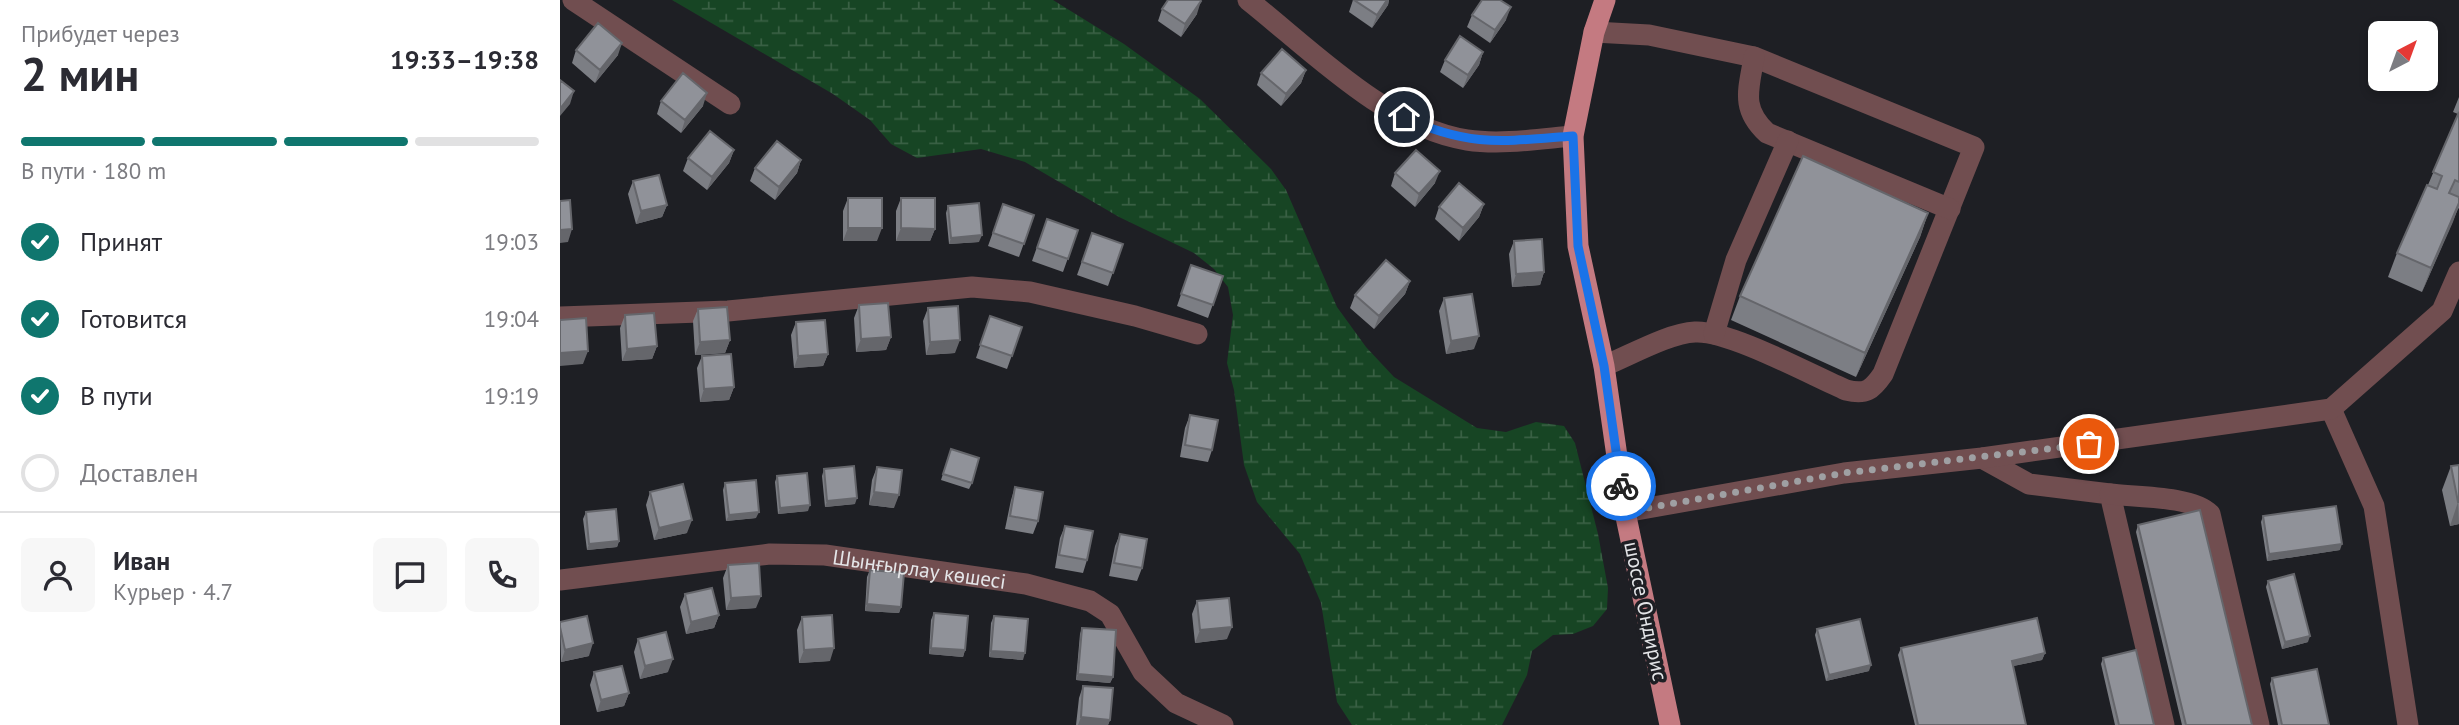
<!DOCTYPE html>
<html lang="ru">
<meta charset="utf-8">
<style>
body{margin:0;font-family:"PT Sans",sans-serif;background:#f7f7f7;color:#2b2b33;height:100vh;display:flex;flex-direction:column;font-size:26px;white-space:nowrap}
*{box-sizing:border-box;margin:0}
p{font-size:23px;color:#7c7c81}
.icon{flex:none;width:38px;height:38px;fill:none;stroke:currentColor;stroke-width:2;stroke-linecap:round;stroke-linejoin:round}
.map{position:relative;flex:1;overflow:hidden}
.drawer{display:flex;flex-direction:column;background:#fff;width:560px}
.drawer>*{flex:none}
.needle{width:46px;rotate:41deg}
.controls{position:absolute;left:1808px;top:21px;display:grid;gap:14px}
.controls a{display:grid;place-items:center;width:70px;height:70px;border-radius:10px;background:#fff;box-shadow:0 4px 10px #0003;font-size:35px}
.pin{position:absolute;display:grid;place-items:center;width:60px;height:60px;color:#fff;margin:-30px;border:4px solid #fff;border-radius:50%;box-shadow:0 2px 7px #0007}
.courier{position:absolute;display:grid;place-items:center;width:70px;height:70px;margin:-35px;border:5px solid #1a73e8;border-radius:50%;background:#fff;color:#222;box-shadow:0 2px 9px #0007}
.headline em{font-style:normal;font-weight:800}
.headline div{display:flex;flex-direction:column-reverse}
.headline{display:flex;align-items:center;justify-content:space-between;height:119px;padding:0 21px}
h1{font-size:46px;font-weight:800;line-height:52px}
.bar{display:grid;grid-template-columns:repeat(4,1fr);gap:10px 7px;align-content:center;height:84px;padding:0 21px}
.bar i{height:9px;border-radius:5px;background:#e1e1e2}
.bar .selected{background:#0f766e}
.bar p{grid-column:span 4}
.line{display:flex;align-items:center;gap:18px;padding:0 21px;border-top:2px solid #e1e1e2}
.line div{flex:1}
.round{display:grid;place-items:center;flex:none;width:74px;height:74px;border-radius:10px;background:#f7f7f7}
ol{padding:0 21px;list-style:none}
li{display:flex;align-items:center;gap:21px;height:77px}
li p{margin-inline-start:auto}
li .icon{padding:7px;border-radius:50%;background:#0f766e;color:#fff;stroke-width:4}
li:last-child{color:#7c7c81}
li i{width:38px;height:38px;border:4px solid #e1e1e2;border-radius:50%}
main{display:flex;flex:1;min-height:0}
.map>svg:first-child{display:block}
</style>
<main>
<section class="drawer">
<div class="headline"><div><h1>2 мин</h1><p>Прибудет через</p></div><em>19:33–19:38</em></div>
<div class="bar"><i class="selected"></i><i class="selected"></i><i class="selected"></i><i></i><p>В пути · 180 m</p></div>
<ol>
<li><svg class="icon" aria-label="check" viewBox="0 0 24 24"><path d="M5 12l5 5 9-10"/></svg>Принят<p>19:03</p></li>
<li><svg class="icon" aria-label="check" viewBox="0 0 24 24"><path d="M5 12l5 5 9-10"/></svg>Готовится<p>19:04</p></li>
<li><svg class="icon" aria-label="check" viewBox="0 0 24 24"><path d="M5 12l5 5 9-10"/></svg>В пути<p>19:19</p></li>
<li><i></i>Доставлен</li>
</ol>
<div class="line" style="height:126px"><a class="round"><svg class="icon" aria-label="person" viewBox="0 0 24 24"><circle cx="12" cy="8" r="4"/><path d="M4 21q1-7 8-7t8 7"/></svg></a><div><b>Иван</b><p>Курьер · 4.7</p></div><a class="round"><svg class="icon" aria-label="chat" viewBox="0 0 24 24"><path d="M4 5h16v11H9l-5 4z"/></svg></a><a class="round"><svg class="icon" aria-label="phone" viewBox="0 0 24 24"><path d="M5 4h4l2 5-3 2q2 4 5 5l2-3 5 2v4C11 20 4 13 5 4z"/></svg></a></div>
</section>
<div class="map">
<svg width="1899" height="725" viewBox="0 0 1899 725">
<defs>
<pattern id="wetland-marsh" width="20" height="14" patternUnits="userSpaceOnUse" patternTransform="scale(1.75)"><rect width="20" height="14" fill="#174524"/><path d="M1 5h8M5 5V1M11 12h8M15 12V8" fill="none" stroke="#396044"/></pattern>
</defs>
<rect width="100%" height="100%" fill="#1e1f24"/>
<path fill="url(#wetland-marsh)" d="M112,0H493L564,44L640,99L711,169L726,190L777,307L806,347L834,377L917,428L946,432L976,422L1004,426L1015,443L1038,534L1048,588L1047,609L1033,626L1013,634L993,635L972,651L967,675L942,725H792L777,702L761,603L740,554L697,502L684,465L674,390L667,363L673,315L668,287L654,269L634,253L559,217L465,162L421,149L357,158L331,144L310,120L273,94Z"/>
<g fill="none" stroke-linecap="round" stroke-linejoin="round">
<g stroke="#714e50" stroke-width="21">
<path d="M13,0L170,104"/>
<path d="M688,0C750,49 827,128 907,140C941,145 979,139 1013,136"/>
<path d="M1034,32L1089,35L1194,57L1414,147L1323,374C1312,390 1306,395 1286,390C1251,375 1169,330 1135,332C1109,333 1069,356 1044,366"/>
<path d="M1194,57C1189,89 1180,108 1207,133L1390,209"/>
<path d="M0,317L168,311L412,287L470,292L575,316L637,334"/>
<path d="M1154,334L1176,260L1228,141"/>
<path d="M1771,409L1814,506L1848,725"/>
<path d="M1422,458L1469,484L1550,494L1604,725"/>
<path d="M1550,494C1575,497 1633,496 1650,514L1699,725"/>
<path d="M1065,512L1284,473L1422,458L1771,409L1882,311L1899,272"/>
<path id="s1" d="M0,580L210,554L265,555L466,584L530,601L550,614L583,672L616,703L663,725"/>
</g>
<path stroke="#c47a81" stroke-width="21" d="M1045,0L1034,32L1013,136L1018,246L1044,366L1065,512L1110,725"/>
</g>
<path fill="#7c7e84" d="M793,0H829L828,5L812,28L789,12Z
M602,9L637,14L621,37L598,21Z
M912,15L946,20L930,43L907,27Z
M16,50L58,55L35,83L12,63Z
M923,52L919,65L903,88L880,72L885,60Z
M746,70L741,83L721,106L697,85L701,73Z
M1899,97V208L1898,209L1862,292L1828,277L1837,253L1868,185L1898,114L1893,112Z
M101,101L143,106L121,133L97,114Z
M174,150L169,163L147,190L123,171L128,158Z
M241,160L237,173L215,200L190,181L195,168Z
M835,173L875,183L855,207L831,186Z
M73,181L107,205L102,217L76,224L68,194Z
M288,198L317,241H283V211Z
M341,198L375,229L370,241H336V211Z
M443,204L474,215L459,257L428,246Z
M924,204L919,217L899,241L875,219L879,207Z
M388,206L419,242L389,244L386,213Z
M1368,213L1360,237L1296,377L1171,320L1180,296Z
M487,219L518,230L503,272L472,261Z
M532,233L563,244L548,286L517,275Z
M954,241L984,272L980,285L952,287L949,254Z
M631,265L663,276L648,318L617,306Z
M850,281L845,294L814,329L790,308L795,295Z
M884,298L914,349L886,354L879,311Z
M299,305L331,337L326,350L296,352L294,318Z
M368,308L395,353L366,355L363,321Z
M138,309L170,340L165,353L135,355L133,321Z
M65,315L97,346L92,359L62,361L60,328Z
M430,316L462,327L447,369L416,358Z
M236,322L268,354L263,366L234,368L231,335Z
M142,356L174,387L169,400L140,402L137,368Z
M630,415L652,450L648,462L620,457L625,428Z
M391,449L412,483L409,489L381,480Z
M1899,465V524L1890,526L1882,490L1891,466Z
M317,467L334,508L309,505L312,480Z
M264,469L295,504L265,507L262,476Z
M217,476L248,511L218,514L215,482Z
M165,483L196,518L166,521L163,490Z
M455,487L478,521L473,534L445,529L451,500Z
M90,492L127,533L94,540L86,505Z
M26,512L59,541L57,547L27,550L23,519Z
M1703,516L1780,550L1707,561L1701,522Z
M1578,525L1692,725H1622L1576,532Z
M505,526L527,560L523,573L495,568L500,538Z
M560,534L582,568L577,581L549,576L555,546Z
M168,565L196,608L166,610L163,578Z
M310,570L341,607L339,613L305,611L307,577Z
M1708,581L1748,642L1722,649L1706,587Z
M125,594L159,615L154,628L126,634L120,607Z
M637,601L667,639L635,643L632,614Z
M374,613L405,650L403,657L369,654L371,620Z
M434,616L463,660L429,657L431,623Z
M242,617L270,661L239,663L237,630Z
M0,622L29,656L1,662Z
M522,628L553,677L550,683L516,680L520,634Z
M1257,629L1309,671L1266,681L1255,635Z
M78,639L108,672L80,679L74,652Z
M1341,648L1485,653L1482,660L1453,666L1466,725H1355L1338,655Z
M1543,658L1594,725H1555L1541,664Z
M34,672L69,693L64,706L37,712L30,685Z
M1712,678L1769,725H1718L1710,684Z
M523,686L550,720L548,725H516L519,698Z"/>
<path fill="#65666b" d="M827,0H829L828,5L812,28L817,15Z
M641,1L637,14L621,37L625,24Z
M951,7L946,20L930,43L935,30Z
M62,43L58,55L35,83L40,70Z
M923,52L919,65L903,88L908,75Z
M746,70L741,83L721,106L726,94Z
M14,91L10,104L0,116V109Z
M147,93L143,106L121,133L125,120Z
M174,150L169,163L147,190L152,177Z
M241,160L237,173L215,200L219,187Z
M880,171L875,183L855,207L859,194Z
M924,204L919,217L899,241L903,228Z
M107,205L102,217L76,224L81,211Z
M1899,205L1893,222L1862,292L1871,268Z
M1368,213L1360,237L1296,377L1305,353Z
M288,228H322L317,241H283Z
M341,228L375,229L370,241H336Z
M12,229L8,242L0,243V230Z
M422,235L419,242L389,244L391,238Z
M984,272L980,285L952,287L956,274Z
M850,281L845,294L814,329L819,316Z
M919,336L914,349L886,354L891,341Z
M331,337L326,350L296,352L301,339Z
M170,340L165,353L135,355L140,342Z
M400,340L395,353L366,355L370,342Z
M97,346L92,359L62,361L67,349Z
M28,351L23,364L0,366V353Z
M268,354L263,366L234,368L238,356Z
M174,387L169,400L140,402L144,389Z
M314,492L339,495L334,508L309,505Z
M297,498L295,504L265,507L267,501Z
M1898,502L1899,524L1890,526Z
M250,505L248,511L218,514L220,508Z
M199,512L196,518L166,521L169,515Z
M132,520L127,533L94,540L99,528Z
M59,541L57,547L27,550L29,544Z
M1782,544L1780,550L1707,561L1709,554Z
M201,596L196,608L166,610L171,598Z
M307,604L341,607L339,613L305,611Z
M159,615L154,628L126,634L131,622Z
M672,627L667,639L635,643L640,630Z
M1750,636L1748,642L1722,649L1725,642Z
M33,643L29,656L1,662L5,650Z
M274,648L270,661L239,663L244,650Z
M371,648L405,650L403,657L369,654Z
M431,651L465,653L463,660L429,657Z
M1485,653L1482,660L1449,667L1452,661Z
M113,659L108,672L80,679L85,666Z
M1311,665L1309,671L1266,681L1269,675Z
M518,674L553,677L550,683L516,680Z
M69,693L64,706L37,712L41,700Z
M521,717L550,720L548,725H518Z"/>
<path fill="#909299" stroke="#65666b" stroke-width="2" d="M608,0H640L641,1L625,24L602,9Z
M794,0H827L817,15Z
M922,0H940L951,7L935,30L912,15Z
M38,23L62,43L40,70L16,50Z
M900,36L923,52L908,75L885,60Z
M722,49L746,70L726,94L701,73Z
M123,73L147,93L125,120L101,101Z
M0,80L14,91L0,109Z
M1899,112V182L1895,180L1889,193L1899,197V203L1871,268L1837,253L1867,185L1877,189L1882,176L1873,172Z
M150,131L174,150L152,177L128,158Z
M217,141L241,160L219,187L195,168Z
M856,150L880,171L859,194L835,173Z
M1243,156L1368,213L1305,353L1180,296Z
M99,175L107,205L81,211L73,181Z
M899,183L924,204L903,228L879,207Z
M288,198H322V228H288Z
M341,198H375V229L341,228Z
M10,200L12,229L0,230V201Z
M419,203L422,235L391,238L388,206Z
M443,204L474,215L464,244L433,233Z
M487,219L518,230L508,259L477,248Z
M532,233L563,244L553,273L522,262Z
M982,239L984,272L956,274L954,241Z
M826,260L850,281L819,316L795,295Z
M631,265L663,276L653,305L621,294Z
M912,294L919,336L891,341L884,298Z
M328,303L331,337L301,339L299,305Z
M398,306L400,340L370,342L368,308Z
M167,307L170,340L140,342L138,309Z
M94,313L97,346L67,349L65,315Z
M430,316L462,327L452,356L420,345Z
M26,318L28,351L0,353V320Z
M265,320L268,354L238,356L236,322Z
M171,354L174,387L144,389L142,356Z
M630,415L658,420L652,450L625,445Z
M391,449L419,458L412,483L383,474Z
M1899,465V502H1898L1891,466Z
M294,466L297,498L267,501L264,469Z
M317,467L342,470L339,495L314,492Z
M247,473L250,505L220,508L217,476Z
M196,480L199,512L169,515L165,483Z
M123,484L132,520L99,528L90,492Z
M455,487L483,492L478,521L450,516Z
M1776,506L1782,544L1709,554L1703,516Z
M56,509L59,541L29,544L26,512Z
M1640,510L1692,725H1626L1578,525Z
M505,526L533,531L527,560L499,555Z
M560,534L587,539L582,568L554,563Z
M199,563L201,596L171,598L168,565Z
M310,570L344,573L341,607L307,604Z
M1734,574L1750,636L1725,642L1708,581Z
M152,588L159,615L131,622L125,594Z
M669,598L672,627L640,630L637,601Z
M374,613L408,616L405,650L371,648Z
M272,615L274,648L244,650L242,617Z
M27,616L33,643L5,650L0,627V622Z
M434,616L468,619L465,653L431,651Z
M1477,618L1485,653L1452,661L1466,725H1358L1341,648Z
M1300,619L1311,665L1269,675L1257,629Z
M522,628L556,630L553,677L518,674Z
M106,632L113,659L85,666L78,639Z
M1576,650L1594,725H1559L1543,658Z
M62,666L69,693L41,700L34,672Z
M1757,669L1769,725H1722L1712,678Z
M523,686L553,688L550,720L521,717Z"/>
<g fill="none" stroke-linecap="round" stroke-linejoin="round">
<path stroke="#9fa0a3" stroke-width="7" stroke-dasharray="0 12.6" d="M1061,486L1065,512L1284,473L1529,444"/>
<path stroke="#1a73e8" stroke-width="9" d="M844,117C909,148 945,141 1013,136L1018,246L1044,366L1061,486"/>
</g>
<g text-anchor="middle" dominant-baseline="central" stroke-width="7" stroke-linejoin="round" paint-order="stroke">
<g font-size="21" fill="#e4e5e8" stroke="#1e1f24">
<text stroke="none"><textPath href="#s1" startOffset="362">Шыңғырлау көшесі</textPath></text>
<text transform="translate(1086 611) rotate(78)">шоссе Ондирис</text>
</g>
</g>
</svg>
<div class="controls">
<a><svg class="needle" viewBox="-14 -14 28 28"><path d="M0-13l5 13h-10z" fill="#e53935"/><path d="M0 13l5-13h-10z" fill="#7c7c81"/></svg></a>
</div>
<div class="pin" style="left:1529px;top:444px;background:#ea580c"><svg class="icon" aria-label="bag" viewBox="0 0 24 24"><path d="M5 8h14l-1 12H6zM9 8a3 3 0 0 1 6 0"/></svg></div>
<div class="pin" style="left:844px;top:117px;background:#1f2937"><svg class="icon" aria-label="home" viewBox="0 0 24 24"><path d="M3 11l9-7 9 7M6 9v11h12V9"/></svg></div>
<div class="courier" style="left:1061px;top:486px"><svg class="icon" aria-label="bike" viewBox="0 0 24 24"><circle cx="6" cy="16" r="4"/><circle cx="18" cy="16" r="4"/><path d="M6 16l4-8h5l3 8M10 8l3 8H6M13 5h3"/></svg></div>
</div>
</main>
